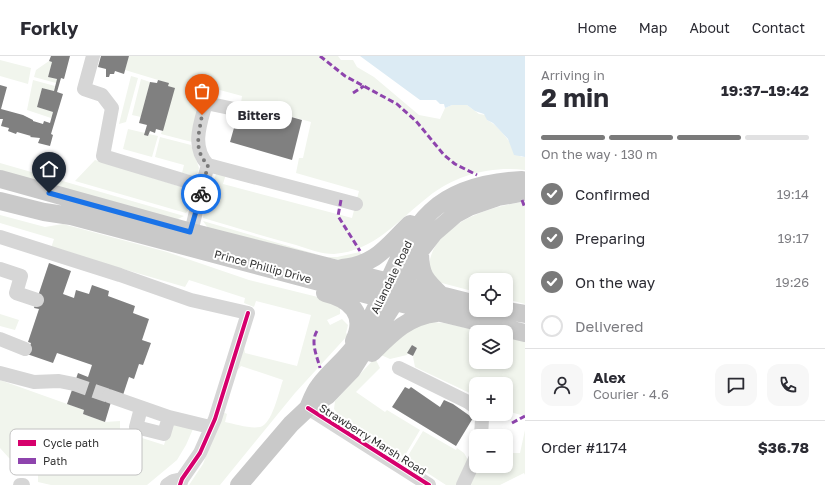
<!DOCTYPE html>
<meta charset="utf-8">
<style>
body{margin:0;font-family:"Golos Text",sans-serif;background:#f7f7f7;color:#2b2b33;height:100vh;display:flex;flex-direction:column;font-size:15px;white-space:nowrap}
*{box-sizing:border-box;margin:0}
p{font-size:13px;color:#7c7c81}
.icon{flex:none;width:22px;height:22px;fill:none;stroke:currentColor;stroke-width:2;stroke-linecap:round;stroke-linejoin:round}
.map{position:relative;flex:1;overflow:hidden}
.details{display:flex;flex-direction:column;background:#fff;width:300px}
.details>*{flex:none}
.fabs{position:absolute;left:469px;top:217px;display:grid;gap:8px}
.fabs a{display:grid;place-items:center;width:44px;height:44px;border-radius:8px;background:#fff;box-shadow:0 2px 6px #0003;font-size:20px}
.pin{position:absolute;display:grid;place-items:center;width:34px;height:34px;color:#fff;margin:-41px -17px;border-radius:50% 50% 50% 0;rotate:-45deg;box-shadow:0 0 4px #0007}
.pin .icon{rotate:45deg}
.courier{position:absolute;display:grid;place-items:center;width:40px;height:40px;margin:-20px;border:3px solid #1a73e8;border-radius:50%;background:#fff;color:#222;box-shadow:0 1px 5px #0007}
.bubble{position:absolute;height:28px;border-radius:12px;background:#fff;box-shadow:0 2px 6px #0003;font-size:13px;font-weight:700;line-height:28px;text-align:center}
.summary em{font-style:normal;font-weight:700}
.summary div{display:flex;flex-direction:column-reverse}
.summary{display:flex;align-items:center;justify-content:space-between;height:68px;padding:0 16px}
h1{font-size:26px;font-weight:700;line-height:30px}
.bar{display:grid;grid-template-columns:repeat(4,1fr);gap:6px 4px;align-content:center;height:48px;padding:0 16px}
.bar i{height:5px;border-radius:3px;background:#e1e1e2}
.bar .current{background:#7a7a7a}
.bar p{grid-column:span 4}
.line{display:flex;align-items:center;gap:10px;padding:0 16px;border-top:1px solid #e1e1e2}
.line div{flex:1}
.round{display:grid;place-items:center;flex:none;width:42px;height:42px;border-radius:12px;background:#f7f7f7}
ol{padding:0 16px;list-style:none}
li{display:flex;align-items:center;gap:12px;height:44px}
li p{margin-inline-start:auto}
li .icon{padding:4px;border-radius:50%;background:#7a7a7a;color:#fff;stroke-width:4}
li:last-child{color:#7c7c81}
li i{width:22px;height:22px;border:2px solid #e1e1e2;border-radius:50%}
header{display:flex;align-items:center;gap:24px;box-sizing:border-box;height:56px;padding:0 20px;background:#fff;border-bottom:1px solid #e1e1e2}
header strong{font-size:19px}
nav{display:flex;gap:22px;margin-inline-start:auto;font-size:14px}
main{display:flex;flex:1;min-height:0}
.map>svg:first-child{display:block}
</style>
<header>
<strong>Forkly</strong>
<nav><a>Home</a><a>Map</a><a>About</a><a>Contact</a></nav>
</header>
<main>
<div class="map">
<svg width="525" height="429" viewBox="0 0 525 429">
<rect width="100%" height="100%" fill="#fff"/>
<path fill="#f1f5ed" d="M129,0H338L341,4H353L357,11L374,21L419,59L440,63L445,52L452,49H467L479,58L486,59L487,64C500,70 512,90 521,101H525V114C491,110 455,119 428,141C398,164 375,195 334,198C321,198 308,193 296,189C265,181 234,171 203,162L204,152L216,118H226L223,128L352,162L359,135L296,117L299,102H303L311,66L241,47L242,40L205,30L192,86L161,78L174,32L168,30V27L125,14Z
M0,4L31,12L28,28L0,20Z
M49,5L52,6L48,21L57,23L56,27L34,21L36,14Z
M131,20L138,22L126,66L119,68Z
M141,23L150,26L141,61L132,59Z
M33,24L55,30L54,35L42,32L37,51L53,56L51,62L27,54Z
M128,73L145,77V79L148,80L149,78L158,80L152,101L123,93Z
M160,81L191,89L199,112L198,117L194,120L182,117L184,109L155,101Z
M95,104L188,133C195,142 193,148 186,157L75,125Z
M0,107L184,160L176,164L0,115Z
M525,146V248L506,243V224H476V236L438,226L429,218C425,171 488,150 525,146Z
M0,159L45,171L63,168L167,196L249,224L334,245L340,250V258L327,264L330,269L342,263L348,269L346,277L348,279L295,337L220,429H189L203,408L223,356L227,358L225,366C235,368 250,373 260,371C272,369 279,335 283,324L241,310L237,315L244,291L245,297L297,310L311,259L256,245L254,251L244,247L245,242L189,224L185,231L51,192L54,183L0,167Z
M203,165L326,201H337L360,196L362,200L343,205L208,172Z
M0,258L19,264L15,274L0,270Z
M430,266L444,267L485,276H476V306H506V281L525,285V360L506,355V328H476V340L415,311L413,301L417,292L412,289L407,299L390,303L381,299L400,277Z
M375,302L380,312L356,336L385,356L387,354L420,374L404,401L339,359L334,353L335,345Z
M0,324L84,354L83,358L105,366L120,365V375L164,389L171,366L193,373L186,389L177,404L147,429H51L38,426V417L9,402L0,392Z
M525,374V419L524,417L500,429H468L478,413L506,410V406L510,397H520Z
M423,375L456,394L457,392L464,397L468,404L457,429H446L406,403Z"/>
<path fill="#dcebf4" d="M360,0H525V101L514,99L508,83L493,67L487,64L484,58L475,55L467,49H452L445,52L444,48H440L436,44H420Z"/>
<path fill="#808080" d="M51,0H70L64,23L61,22L57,36L63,38L51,78L53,79L50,90L38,87L40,82L30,81L31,80L17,76L16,78L8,75L9,72L1,70L3,63H0V29L7,31L1,53L23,59L33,64V65L43,68L44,65L50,67L53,56L37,51L42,32L54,35L57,23L48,21L52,6L49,5Z
M101,0H129L124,18L115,15L114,18H110L109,21H106V13L98,11Z
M158,24L169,27L168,30L175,32L163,75L156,73L155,77L150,75L148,80L144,79L147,69L139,67L150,26L157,27Z
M241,47L302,64L292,104L230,86Z
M49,207L71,215L63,238L74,242L76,234L89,238L92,229L109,235L108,240L135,250L133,257L149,263L142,284L151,287L143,309L139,308L134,323L129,321L123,339L111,346L105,366L83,358L84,354L67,348L78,317L88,321L92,309L57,297L53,307L27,298L31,287L28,286L39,253L34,252Z
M412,289L417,292L413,300L407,297Z
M405,331L409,333L411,331L440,351L444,344L453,348L473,362L456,390L392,351Z"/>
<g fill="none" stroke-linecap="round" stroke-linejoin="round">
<path stroke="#d6d6d6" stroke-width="14" stroke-dasharray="14 7" stroke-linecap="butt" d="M74,328L109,340"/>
<path stroke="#d6d6d6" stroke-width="14" d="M93,0L84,33L102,39L112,52L103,100L202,130L189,185
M208,109L356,148
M202,130L208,109C191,91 200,68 206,47L239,54
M0,181L120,219L191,244L248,257L215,363L200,397L182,423L180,429
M0,213L21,220L16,237L37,244
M0,283L25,293
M399,312L468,346L476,352
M0,317L34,326L59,325L74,328
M109,340L169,361L210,371
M141,352L136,371L164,378L169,361
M308,352L429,429
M480,358L482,363L481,380
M20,429H23
M167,429L173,425L182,423
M463,429L476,401"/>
<path stroke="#c9c9c9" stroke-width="18" d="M0,123L191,176L476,248
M0,145L44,156L71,160L395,246L525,277
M420,195C420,219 425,224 442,240
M342,212C376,209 387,190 410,168
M325,237C350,243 367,258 354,285
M502,254L525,258
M372,297C392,277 408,260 437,257
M308,352C311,345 314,336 319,330C331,313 350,301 360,282C409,199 404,130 522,124L525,128
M239,429L291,368L308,352L327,340L352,314L395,246L420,195L434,177L456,158L469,151L498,141L521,137L525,133"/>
<path stroke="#8e44ad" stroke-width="3" stroke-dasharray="6 3" stroke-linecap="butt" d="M320,0L345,20L397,48L416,65L444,99L455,108L477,119
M353,37L364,30
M341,144L338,160L360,195
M522,144L525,152
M317,275C310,286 317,300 320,312
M512,367L525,360"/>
<g stroke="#fff" stroke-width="6">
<path id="cycleway" d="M308,352L429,429
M180,429L182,423L200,397L215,363L248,257"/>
</g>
<use href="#cycleway" stroke="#d6006c" stroke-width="4"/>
</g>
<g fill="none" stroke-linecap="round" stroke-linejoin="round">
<path stroke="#7a7a7a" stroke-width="4" stroke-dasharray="0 7.2" d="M201,138L208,109C193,94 199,78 202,59"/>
<path stroke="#1a73e8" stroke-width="5" d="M49,137L190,176L201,138"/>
</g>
<g text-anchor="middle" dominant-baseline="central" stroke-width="4" stroke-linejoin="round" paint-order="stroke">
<g font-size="11" fill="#323232" stroke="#fff">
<text transform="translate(263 210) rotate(15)">Prince Phillip Drive</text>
<text transform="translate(391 221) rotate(-64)">Allandale Road</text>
<text transform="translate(373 383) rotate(32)">Strawberry Marsh Road</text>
</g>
</g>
<rect x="10" y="373" width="132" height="46" rx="6" fill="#fff" stroke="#c2c2c2" stroke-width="1"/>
<rect x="18" y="384" width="18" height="6" fill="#d6006c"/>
<rect x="18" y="402" width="18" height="6" fill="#8e44ad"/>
<g font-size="11" fill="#323232">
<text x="43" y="391">Cycle path</text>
<text x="43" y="409">Path</text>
</g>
</svg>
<div class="fabs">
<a><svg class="icon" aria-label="locate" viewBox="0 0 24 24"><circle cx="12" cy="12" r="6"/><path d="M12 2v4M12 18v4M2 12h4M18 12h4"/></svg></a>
<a><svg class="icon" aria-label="layers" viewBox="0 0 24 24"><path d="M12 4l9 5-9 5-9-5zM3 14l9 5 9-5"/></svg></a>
<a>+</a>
<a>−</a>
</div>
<div class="pin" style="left:202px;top:59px;background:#ea580c"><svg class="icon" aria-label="bag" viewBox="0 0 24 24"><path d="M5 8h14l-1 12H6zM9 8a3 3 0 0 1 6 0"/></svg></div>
<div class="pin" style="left:49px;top:137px;background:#1f2937"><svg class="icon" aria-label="home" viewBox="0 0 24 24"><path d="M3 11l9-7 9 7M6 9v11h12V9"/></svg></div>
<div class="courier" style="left:201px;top:138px"><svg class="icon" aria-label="bike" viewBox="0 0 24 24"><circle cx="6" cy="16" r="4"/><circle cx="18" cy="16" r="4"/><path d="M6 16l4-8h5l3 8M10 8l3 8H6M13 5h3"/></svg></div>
<div class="bubble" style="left:226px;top:45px;width:66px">Bitters</div>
</div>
<section class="details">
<div class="summary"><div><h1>2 min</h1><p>Arriving in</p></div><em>19:37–19:42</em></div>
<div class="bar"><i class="current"></i><i class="current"></i><i class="current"></i><i></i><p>On the way · 130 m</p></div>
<ol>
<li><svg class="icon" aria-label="check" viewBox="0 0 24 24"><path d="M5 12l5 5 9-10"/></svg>Confirmed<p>19:14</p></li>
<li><svg class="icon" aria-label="check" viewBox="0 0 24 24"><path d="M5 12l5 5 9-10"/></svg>Preparing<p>19:17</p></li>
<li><svg class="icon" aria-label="check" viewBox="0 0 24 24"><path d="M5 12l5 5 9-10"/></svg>On the way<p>19:26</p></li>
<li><i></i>Delivered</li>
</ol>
<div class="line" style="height:72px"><a class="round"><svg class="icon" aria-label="person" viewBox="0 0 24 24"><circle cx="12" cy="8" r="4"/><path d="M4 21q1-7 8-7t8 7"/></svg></a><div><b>Alex</b><p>Courier · 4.6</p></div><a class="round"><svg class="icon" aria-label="chat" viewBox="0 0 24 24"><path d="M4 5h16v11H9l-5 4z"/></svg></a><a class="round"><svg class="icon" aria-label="phone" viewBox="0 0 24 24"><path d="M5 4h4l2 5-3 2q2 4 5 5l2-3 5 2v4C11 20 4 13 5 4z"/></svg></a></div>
<div class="line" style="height:52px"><div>Order #1174</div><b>$36.78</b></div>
</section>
</main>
